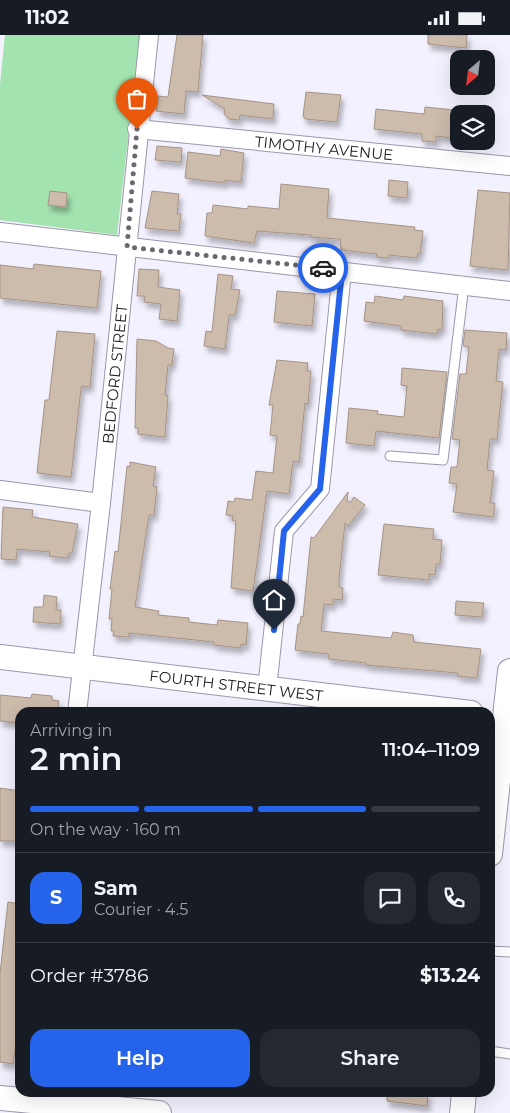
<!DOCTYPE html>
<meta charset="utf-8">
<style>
body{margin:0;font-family:Montserrat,sans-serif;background:#242831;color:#f1f3f6;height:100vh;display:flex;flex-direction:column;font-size:19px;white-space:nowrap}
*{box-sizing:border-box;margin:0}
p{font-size:16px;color:#9ea1a6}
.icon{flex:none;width:28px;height:28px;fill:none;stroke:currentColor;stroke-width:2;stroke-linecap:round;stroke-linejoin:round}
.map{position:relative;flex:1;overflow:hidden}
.side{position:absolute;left:15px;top:672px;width:480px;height:390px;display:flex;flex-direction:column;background:#171b24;border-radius:15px;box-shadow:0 5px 20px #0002}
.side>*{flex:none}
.needle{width:32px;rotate:208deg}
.buttons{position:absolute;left:450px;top:15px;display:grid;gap:10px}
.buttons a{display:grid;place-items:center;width:45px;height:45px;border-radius:10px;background:#171b24;box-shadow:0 5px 20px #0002;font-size:25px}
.pin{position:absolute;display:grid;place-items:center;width:42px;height:42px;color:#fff;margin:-51px -21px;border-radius:50% 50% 50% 0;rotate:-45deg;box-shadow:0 0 5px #0007}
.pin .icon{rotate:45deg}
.courier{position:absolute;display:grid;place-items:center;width:50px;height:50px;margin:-25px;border:4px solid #2563eb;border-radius:50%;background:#fff;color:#222;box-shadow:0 1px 6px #0007}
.summary em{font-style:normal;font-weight:600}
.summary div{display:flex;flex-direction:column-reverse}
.summary{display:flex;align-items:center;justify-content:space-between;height:85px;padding:0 15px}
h1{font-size:32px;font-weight:600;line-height:38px}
.bar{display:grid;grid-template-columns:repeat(4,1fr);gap:8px 5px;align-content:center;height:60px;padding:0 15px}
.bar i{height:6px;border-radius:4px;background:#363941}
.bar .selected{background:#2563eb}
.bar p{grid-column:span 4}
.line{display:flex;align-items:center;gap:12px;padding:0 15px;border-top:1px solid #363941}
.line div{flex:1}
.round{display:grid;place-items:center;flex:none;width:52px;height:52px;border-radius:15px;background:#242831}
.primary-button{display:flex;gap:10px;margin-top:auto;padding:10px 15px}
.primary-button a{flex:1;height:58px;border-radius:15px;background:#2563eb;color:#fff;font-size:20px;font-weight:600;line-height:58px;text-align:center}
.primary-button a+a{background:#242831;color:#f1f3f6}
.status{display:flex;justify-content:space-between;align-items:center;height:35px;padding:0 25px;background:#171b24;direction:ltr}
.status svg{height:14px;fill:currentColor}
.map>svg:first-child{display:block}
</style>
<div class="status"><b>11:02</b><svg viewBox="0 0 49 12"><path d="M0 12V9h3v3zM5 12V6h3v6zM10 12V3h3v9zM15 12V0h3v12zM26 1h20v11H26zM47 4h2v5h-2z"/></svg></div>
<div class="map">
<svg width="510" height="1078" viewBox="0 0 510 1078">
<defs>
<filter id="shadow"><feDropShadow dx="3" dy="5.5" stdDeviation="2.5" flood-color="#0004"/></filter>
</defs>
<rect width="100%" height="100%" fill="#f3f1fe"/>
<path fill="#a3e3b0" d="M5,0H140L117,200L0,185V49Z"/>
<path fill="#cdbbac" stroke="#a59385" filter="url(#shadow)" d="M177,0H203L198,57L186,56L184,79L156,76L158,61L168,62Z
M428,0H467L466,13L428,9Z
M306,57L341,60L337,87L305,84L303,81Z
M202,60L274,69L273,84L240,80L239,85L229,84L224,79L225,74Z
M425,72L454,75L452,103L436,101V107L422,106V99L374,94L376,74L424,79Z
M157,111L182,113L181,127L155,125Z
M221,114L244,118L241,147L225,145V148L185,143L188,117L220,121Z
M389,145L408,147L407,163L388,161Z
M281,149L329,154L327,183L415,192L414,195L423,196L420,219L418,218L417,223L389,220L388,223L376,222L377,219L341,215L340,204L311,202V200L257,196L254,208L205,201L207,178H212L213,170L248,174V171L279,174Z
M478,155L510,158L508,235L470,231Z
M50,156L67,158L66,172L48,170Z
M152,156L179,159L177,179H181L179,196L145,193Z
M34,229L101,236L97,273L0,263V230L33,234Z
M139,234L159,235L158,252L180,255L177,286L159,284L161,269L144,267L145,261H137Z
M218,239L233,241L231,254L240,255L235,280H229L225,314L204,311L206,296L212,297Z
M277,256L315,259L312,291L274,287Z
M375,261L403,265L404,261L443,266L442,295L438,294L437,299L401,295V291L364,286L366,267L374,268Z
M465,295L507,298L506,315L499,314L496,346L503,347L501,364L497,404H490L487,435L494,436L490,468H495L493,482L453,477L457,449L449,448L451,432H457L460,405L452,404L460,339H466L469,312L463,311Z
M57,296L95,299L90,352L82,351L81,354L71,442L37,438L45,365H49Z
M137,304L156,306L168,313L174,314L172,330H168L165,360L168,361L165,402L138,399V393H135Z
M277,325L308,328L307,336H311L308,369L305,368L299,427L293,426L289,459L267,456L253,556L231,553L236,486L232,485L233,481L226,480L228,466L234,467L235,463L252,465L256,436L273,438L277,401L270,400L273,370H269Z
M402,333L447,337L439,403L376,396L374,411L346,408L349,373L378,376L377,379L404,382L407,351L401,350Z
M130,427L156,432L153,451L157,452L154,480H149L135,572L159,576L158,580L189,583V587L217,590L218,585L248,588L246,610L241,609L240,613L214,610V607L129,598V602L113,601L114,596H111L112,584H109L112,554H110L115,516L118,517L127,431L130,432Z
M348,457L347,466L350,468L354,462L365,470L348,491L345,488L339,543V552L343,553L342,565L333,564V570L324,569L321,596L391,603L393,597L413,600L414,607L481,614L477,643L457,641L458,638L365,630L366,628L329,624L328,619L295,615L298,589H300L301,581L303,582L311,502L314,503Z
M3,472L33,475L32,482L78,489L72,518H69L68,523L49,521L50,517L17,514L16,525L1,524Z
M384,489L434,494L433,504L442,505L440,529H436L435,540L429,539V545L378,540Z
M44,560L57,562L56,575H61L60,589L33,587L34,572H43Z
M456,566L484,568L482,582L455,580Z
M32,659L52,661V665L59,666L57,678H20L19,688L0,686V660L31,663Z
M0,753L20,756V806H0Z
M8,867L20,869V996H18L13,1029L0,1027V938Z
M387,1058H428L427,1071L387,1066Z"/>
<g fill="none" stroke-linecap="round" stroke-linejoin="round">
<g stroke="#9b97ab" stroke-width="11">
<path id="lane" d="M390,421L443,425L464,250
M490,916L510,917
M490,1016L510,1019"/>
</g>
<g stroke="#9b97ab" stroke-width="20">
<g id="street">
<path id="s1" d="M137,94L510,131"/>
<path d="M0,197L510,256"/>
<path d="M0,455L101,468"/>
<path d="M267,654L284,496L320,454L342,236"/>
<path id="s2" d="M77,678L101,468L149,0"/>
</g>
</g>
<g stroke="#9b97ab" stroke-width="26">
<g id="secondary">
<path id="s3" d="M0,622L471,678"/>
<path d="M490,819L510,636"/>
<path d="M0,1063L159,1078"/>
<path d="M462,1078L464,1058"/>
</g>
</g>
<use href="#lane" stroke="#fff" stroke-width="9"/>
<use href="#street" stroke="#fff" stroke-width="18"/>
<use href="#secondary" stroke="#fff" stroke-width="24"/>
</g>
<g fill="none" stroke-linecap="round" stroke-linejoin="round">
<path stroke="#6a6973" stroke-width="5" stroke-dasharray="0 9" d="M137,94L127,212L323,233"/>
<path stroke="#2563eb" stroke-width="6" d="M274,595L284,496L320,454L342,236L323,233"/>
</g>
<g text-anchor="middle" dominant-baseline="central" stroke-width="4.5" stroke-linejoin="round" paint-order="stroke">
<g font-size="15" fill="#212028" stroke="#f3f1fe">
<text stroke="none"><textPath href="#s1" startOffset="188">TIMOTHY AVENUE</textPath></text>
<text stroke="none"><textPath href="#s2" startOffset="341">BEDFORD STREET</textPath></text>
<text stroke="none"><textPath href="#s3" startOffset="238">FOURTH STREET WEST</textPath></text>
</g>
</g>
</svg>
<div class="buttons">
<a><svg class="needle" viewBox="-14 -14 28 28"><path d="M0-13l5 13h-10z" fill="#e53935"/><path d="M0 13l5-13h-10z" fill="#9ea1a6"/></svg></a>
<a><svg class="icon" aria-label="layers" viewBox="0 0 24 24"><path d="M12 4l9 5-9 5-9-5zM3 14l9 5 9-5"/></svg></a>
</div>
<div class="pin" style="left:137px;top:94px;background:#ea580c"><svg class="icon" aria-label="bag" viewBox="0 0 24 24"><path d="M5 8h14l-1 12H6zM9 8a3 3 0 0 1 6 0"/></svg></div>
<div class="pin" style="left:274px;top:595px;background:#1f2937"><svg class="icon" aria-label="home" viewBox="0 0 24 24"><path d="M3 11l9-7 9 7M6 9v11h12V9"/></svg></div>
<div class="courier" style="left:323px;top:233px"><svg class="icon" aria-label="car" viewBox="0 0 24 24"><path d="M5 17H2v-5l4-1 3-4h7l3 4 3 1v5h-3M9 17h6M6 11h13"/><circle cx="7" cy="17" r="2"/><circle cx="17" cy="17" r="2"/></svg></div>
<section class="side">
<div class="summary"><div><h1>2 min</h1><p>Arriving in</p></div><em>11:04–11:09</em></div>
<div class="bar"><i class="selected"></i><i class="selected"></i><i class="selected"></i><i></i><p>On the way · 160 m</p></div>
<div class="line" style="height:90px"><b class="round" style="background:#2563eb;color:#fff">S</b><div><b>Sam</b><p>Courier · 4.5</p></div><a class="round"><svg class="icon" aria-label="chat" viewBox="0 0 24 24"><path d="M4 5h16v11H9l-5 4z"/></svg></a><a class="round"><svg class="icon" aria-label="phone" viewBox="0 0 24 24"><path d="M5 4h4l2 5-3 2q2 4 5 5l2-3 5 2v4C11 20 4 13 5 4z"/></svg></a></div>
<div class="line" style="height:65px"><div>Order #3786</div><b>$13.24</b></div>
<div class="primary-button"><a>Help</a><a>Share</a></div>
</section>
</div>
